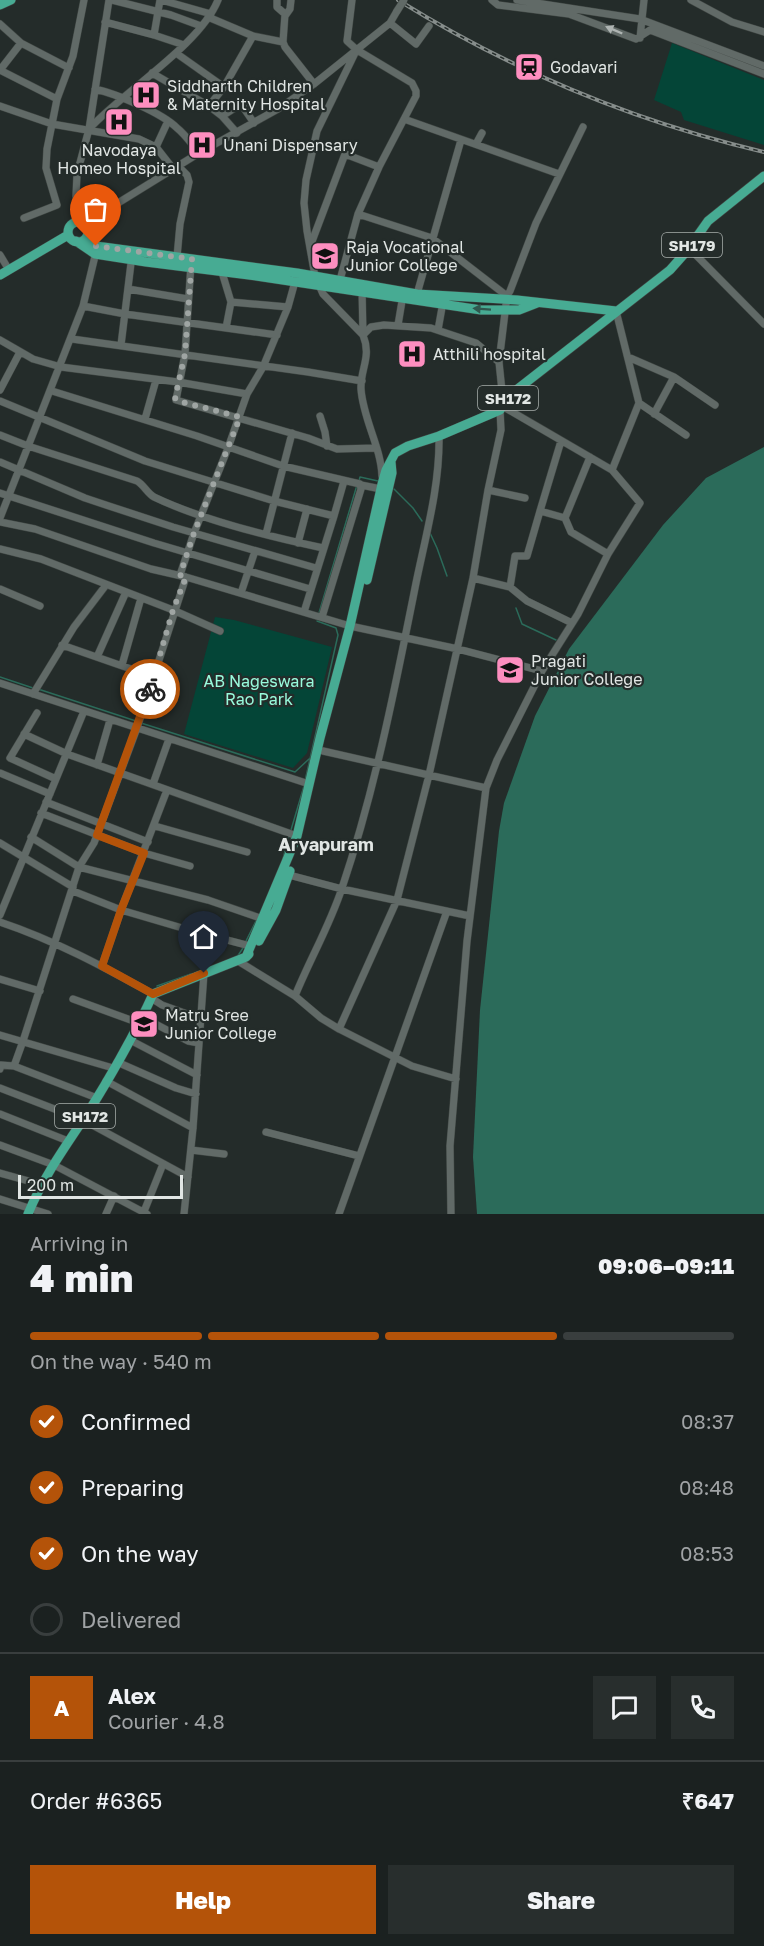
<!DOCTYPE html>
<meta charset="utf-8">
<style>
body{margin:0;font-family:"Golos Text",sans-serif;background:#282e2d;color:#f1f3f6;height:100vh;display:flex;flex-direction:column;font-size:22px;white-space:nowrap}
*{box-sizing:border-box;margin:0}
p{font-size:20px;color:#a0a3a5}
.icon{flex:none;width:33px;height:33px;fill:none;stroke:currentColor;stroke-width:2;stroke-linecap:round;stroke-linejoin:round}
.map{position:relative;height:1214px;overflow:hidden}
.side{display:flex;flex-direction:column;background:#1b2120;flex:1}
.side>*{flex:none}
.scale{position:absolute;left:18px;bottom:15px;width:165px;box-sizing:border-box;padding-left:6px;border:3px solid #e1e6e4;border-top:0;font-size:16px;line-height:21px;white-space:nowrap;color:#e1e6e4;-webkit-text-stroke:4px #242c2a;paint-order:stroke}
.pin{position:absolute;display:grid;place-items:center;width:51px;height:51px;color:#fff;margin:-62px -26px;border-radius:50% 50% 50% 0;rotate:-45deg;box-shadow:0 0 6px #0007}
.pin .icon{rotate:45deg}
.courier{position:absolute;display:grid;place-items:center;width:60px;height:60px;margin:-30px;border:4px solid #b45309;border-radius:50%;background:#fff;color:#222;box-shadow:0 2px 8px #0007}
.head em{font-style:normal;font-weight:800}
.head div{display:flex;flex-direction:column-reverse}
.head{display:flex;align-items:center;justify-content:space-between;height:102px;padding:0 30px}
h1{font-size:39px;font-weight:800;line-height:45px}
.bar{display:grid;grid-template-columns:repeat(4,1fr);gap:9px 6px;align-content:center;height:72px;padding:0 30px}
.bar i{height:8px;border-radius:4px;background:#393e3e}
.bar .on{background:#b45309}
.bar p{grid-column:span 4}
.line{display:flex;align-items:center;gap:15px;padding:0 30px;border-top:2px solid #393e3e}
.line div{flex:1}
.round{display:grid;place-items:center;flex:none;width:63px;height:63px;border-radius:0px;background:#282e2d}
ol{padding:0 30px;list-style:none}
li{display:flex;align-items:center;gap:18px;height:66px}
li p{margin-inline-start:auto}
li .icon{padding:6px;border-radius:50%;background:#b45309;color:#fff;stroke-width:4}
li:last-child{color:#a0a3a5}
li i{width:33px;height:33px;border:3px solid #393e3e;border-radius:50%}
.primary-button{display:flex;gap:12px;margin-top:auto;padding:12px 30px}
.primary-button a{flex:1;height:69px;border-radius:0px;background:#b45309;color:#fff;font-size:24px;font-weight:800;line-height:69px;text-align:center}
.primary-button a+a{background:#282e2d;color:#f1f3f6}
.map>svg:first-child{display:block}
</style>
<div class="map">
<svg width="764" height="1214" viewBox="0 0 764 1214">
<rect width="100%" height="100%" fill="#242c2a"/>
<path fill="#044537" d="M672,43L764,80V145L684,120L681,112L654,100Z
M215,617L234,620L332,647L307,753L293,768L184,734Z"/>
<path fill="#2b6b5a" d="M764,447V1214H477L473,1157L480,1010L499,831L504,803L535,716L569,649L663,525L706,478Z"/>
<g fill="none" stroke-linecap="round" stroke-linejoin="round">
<path stroke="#2b6b5a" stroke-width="1.5" d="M359,481L360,477L378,481
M394,489L413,508L422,521
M430,533L437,548L447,576
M516,608L522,624L556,640
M319,613L357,485
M0,677L33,688
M38,689L136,721
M141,723L295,772L309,759
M305,781L338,635L336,628L317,621
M291,830L304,786
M283,859L289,835
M246,941L257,919
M237,957L243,948
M157,986L191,974"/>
<g stroke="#404744" stroke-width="8">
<path id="minor" d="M112,0L171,15L201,26
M161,0L211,14
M277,0V7L285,14L283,42L285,47L314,84
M492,0L498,5L569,14L636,39L650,30L764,74
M517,0L640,19L764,66
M691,0L732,22L764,32
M285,16L290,9L291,0
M208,17L253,36L283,42
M105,22L154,35L184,45
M390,23L416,44L429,26
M0,24L21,43L69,68
M154,35L160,0
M640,38L644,0
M176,53L224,87L253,36
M355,53L317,131L306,180L304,203L307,231L315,276L323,294L363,335C372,357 360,369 361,389C363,419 381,447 382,476
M0,70L57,99
M0,70L21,43
M152,73L209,106L222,116L237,133
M95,89C117,94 162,113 177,128C186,135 192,145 199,153
M0,106L52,124L139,139L156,147L174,170
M209,106L224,87
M222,116L241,104L254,123
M404,119L559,174
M89,129C124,91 200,45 218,0
M476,144L482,133
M156,147L168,121
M358,214L432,238L507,296
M24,218L57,205L46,168L47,149L57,99L73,56L84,0
M79,222L76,196L77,174L89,129L109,0
M84,224L199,153L278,109L314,84L390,23L397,11
M311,244L345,154L379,167
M689,248L764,324
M0,255L6,265
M177,257L180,224L189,182L187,175L179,167
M191,264L185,354L176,400L308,438L337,449L376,448
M221,269L231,302L226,328
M340,280L358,214L379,167L416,96V91L412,83L357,50L347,41L352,0
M128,289L188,299
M362,289L363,335
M417,294L461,140
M231,302L288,307
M83,306L125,314L277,335
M398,325L403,295
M438,330L443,302
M363,335L371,327L384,325L431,328L476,343L499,362
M72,339L308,372L362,381
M0,340L33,359L61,367L178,382L247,394
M121,345L132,255
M628,357L674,377L715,405
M0,390L20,352
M52,391L197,436L283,466L360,484L361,489L322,617
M510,395L502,391L499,362L507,296L510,291L536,223L583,127
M0,401L145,461L274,501L334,516L344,481
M639,403L686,435
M654,414L674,377
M320,416L325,432L327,446
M145,419L156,380
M0,435L28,446L137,481C144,485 147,493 154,497C202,520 271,537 323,548
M561,441L540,511L565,518L571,532L608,554
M0,462L85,498L112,507L173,527L316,568
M612,470L639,403L616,311
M361,485L381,489
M488,490L525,498
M0,493L154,543L310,589
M0,518L83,306L96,252
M565,518L590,457
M0,522L35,529L151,569L186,577L350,626L458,649L542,671
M266,534L292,433
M298,543L307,509
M0,549L41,559L173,610L220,631
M180,575L194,533L228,448L247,394L263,367L288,307L296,278
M473,578L510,587L527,601L572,623
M510,587L515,556H527L540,511
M0,589L40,606
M241,593L255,551
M304,612L334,516
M62,645L154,677
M97,657L126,592
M122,665L141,598
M0,683L309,784
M33,694L74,627L106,585
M37,713L10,758L56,779
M24,734L67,754L297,836
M323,751L486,788
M97,765L110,720
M0,773L50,794
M153,784L169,739
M46,802L148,842
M41,813L144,853L190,866
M155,826L247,852
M31,837L79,867L208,900L263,919
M0,843L73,887
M289,875L342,889L470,916
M73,891L121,910L189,930L250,946
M0,915L84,711
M0,922C54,940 104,967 153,994
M238,961L295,996L321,1018L339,1029L412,1066L456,1079
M102,966L121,910L167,790
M0,979L40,991
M295,996C310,959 330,925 342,888C375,790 395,688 415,588C425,538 440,487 439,436
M151,998L162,1005L201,1019
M73,999L139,1023
M142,1017L188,1041L199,1043
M339,1029L397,900L429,775L473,578L488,490L501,430L500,410
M0,1035L113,1068
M130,1040L197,1075
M117,1062L176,1088L196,1094
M14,1066L97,1098
M0,1069L1,1065L14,1066L23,1041L79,867L94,843L137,728L186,577
M106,1081L193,1128
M0,1088L83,1120L188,1177
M0,1114L68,1141
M266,1132L359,1156
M0,1145L54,1165L147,1214
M191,1150L224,1154
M0,1173L43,1185
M0,1199L48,1214
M106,1214L114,1196
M143,1214L163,1164
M184,1214L193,1128L204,973
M339,1214L447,911
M451,1214L450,1146L467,941L486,788L497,760L542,671L578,614L608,554L640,503L612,470L502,406"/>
</g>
<g stroke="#404744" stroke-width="10">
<path id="major" d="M0,5L11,0
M68 232a10 10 0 1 1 20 0a10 10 0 1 1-20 0Z
M84,240L96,246L297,273L417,294L517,300L616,311
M76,241L95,254L146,262L249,275L481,310H519L537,303
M0,275L68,235
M367,580L392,473L391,462
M259,941L276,910L290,871
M246,957L297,836L320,738L350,626L382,484L386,470L395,453L408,446L439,436L500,410L510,395L670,270L686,252L708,221L764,176
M28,1214C43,1177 67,1144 89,1111C112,1074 135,1034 153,994L246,957L249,954"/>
</g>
<use href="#minor" stroke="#616a67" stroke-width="7"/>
<use href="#major" stroke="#47ab93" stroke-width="9"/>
<g stroke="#868d8b" stroke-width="4">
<path id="rail" d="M398,0C511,70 635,122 764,152"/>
</g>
<use href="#rail" stroke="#242c2a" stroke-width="1.5" stroke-dasharray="4.5" stroke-linecap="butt"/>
<g stroke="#404744" stroke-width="8" stroke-linecap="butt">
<path id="minor-bridge" d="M397,11L404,0"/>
</g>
<use href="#minor-bridge" stroke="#616a67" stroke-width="7"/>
</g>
<defs><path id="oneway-solid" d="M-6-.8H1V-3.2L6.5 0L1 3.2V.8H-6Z" transform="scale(1.5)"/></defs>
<use fill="#aeb4b2" href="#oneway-solid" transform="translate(614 30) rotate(-157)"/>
<use fill="#30584f" href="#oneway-solid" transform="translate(482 309) rotate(-176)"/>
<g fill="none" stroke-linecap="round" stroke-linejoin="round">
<path stroke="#9fa5a3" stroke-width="6" stroke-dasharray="0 10.8" d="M96,246L192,259L185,354L175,398L178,401L240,417L194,533L180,575L186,577L173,610L150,689"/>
<path stroke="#b45309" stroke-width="8" d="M150,689L97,835L144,853L121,910L102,966L153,994L204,973"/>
</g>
<defs>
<g id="station-square" transform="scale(1.5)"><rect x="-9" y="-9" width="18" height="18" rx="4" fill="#fd8ebf" stroke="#242c2a"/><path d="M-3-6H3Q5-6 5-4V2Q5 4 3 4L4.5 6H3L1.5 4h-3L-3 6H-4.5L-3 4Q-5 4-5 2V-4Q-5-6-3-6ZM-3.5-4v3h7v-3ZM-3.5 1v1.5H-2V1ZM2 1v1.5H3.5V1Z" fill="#111"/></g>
<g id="hospital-square" transform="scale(1.5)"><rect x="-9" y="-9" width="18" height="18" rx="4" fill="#fd8ebf" stroke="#242c2a"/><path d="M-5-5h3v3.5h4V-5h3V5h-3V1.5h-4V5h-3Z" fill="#111"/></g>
<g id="university-square" transform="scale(1.5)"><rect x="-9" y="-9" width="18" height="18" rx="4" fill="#fd8ebf" stroke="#242c2a"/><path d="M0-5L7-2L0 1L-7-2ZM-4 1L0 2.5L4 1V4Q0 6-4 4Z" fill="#111"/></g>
</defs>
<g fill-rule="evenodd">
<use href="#station-square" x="529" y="67"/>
<use href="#hospital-square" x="146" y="95"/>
<use href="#hospital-square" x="119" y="122"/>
<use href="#hospital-square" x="202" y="145"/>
<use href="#university-square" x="325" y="256"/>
<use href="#hospital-square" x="412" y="354"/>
<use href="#university-square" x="510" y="670"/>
<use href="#university-square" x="144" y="1024"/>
</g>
<g text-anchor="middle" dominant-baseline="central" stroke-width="4.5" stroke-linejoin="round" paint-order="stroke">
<g fill="#242c2a" stroke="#a8aeac" stroke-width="1.5">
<rect x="662" y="233" width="60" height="24" rx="4.5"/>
<rect x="478" y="386" width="60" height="24" rx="4.5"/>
<rect x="55" y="1104" width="60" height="24" rx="4.5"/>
</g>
<g font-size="15" font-weight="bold" fill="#e1e6e4">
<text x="692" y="245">SH179</text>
<text x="508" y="398">SH172</text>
<text x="85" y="1116">SH172</text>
</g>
<g font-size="16" fill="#e1e6e4" stroke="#242c2a" text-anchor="start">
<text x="550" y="67">Godavari</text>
<text x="167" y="86">Siddharth Children<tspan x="167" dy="18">&amp; Maternity Hospital</tspan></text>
<text x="223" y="145">Unani Dispensary</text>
<text x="119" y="150" text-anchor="middle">Navodaya<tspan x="119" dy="18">Homeo Hospital</tspan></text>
<text x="346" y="247">Raja Vocational<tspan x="346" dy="18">Junior College</tspan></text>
<text x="433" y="354">Atthili hospital</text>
<text x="531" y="661">Pragati<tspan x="531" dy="18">Junior College</tspan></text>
<text x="165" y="1015">Matru Sree<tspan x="165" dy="18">Junior College</tspan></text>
</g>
<g font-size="16" fill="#98fadc" stroke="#242c2a">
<text x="259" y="681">AB Nageswara<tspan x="259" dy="18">Rao Park</tspan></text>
</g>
<g font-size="18" font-weight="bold" fill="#e1e6e4" stroke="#242c2a">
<text x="326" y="844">Aryapuram</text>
</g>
</g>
</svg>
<div class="scale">200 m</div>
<div class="pin" style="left:96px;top:246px;background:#ea580c"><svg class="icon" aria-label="bag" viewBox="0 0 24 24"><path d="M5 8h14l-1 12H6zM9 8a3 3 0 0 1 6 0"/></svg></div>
<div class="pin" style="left:204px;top:973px;background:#1f2937"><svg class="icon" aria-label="home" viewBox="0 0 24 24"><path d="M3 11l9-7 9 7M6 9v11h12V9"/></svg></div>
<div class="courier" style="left:150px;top:689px"><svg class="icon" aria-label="bike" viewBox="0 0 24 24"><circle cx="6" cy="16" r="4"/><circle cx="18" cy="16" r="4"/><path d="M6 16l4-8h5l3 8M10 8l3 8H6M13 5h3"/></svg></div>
</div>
<section class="side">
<div class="head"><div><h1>4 min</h1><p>Arriving in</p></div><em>09:06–09:11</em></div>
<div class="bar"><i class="on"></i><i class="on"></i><i class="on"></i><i></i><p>On the way · 540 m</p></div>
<ol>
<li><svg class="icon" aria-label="check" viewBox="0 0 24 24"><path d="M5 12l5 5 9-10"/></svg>Confirmed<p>08:37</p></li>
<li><svg class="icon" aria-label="check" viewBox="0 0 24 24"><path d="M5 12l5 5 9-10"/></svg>Preparing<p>08:48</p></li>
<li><svg class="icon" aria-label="check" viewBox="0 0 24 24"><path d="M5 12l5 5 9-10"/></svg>On the way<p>08:53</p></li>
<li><i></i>Delivered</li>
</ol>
<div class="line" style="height:108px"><b class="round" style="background:#b45309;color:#fff">A</b><div><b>Alex</b><p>Courier · 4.8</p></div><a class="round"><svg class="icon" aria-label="chat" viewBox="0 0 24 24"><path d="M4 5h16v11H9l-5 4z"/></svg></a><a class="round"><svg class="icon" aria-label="phone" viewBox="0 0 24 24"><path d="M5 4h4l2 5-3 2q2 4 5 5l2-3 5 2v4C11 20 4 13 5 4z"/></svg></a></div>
<div class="line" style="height:78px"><div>Order #6365</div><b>₹647</b></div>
<div class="primary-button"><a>Help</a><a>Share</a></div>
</section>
